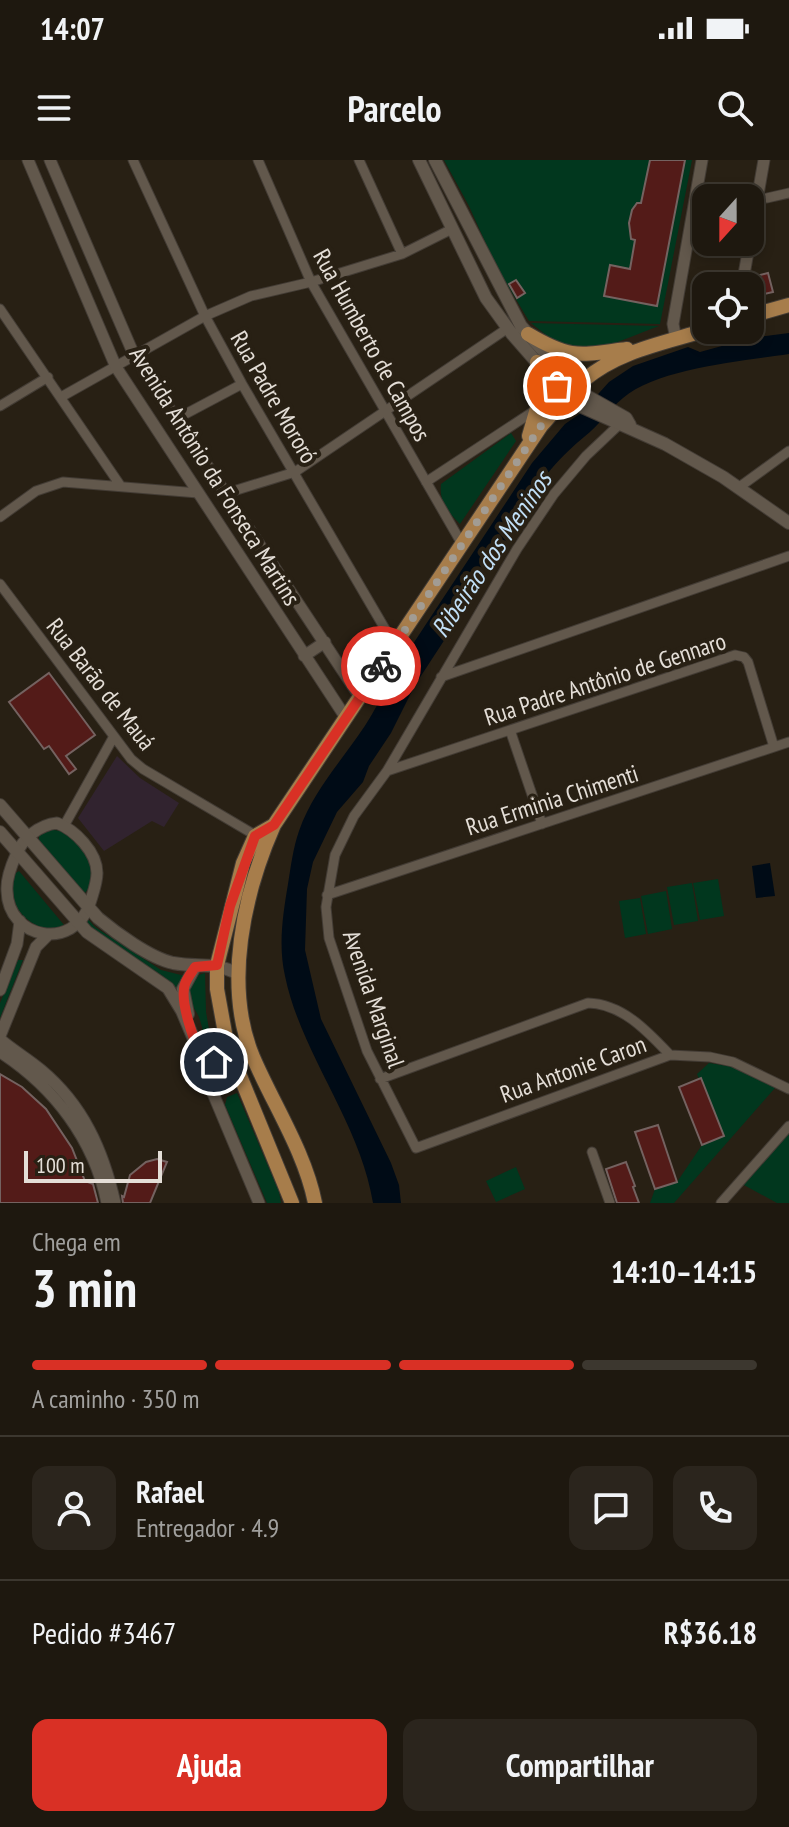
<!DOCTYPE html>
<html lang="pt">
<meta charset="utf-8">
<style>
body{margin:0;font-family:"PT Sans Narrow",sans-serif;background:#2b251d;color:#f1f3f6;height:100vh;display:flex;flex-direction:column;font-size:30px;white-space:nowrap}
*{box-sizing:border-box;margin:0}
p{font-size:26px;color:#a1a09e}
.icon{flex:none;width:44px;height:44px;fill:none;stroke:currentColor;stroke-width:2;stroke-linecap:round;stroke-linejoin:round}
.map{position:relative;height:1043px;overflow:hidden}
.drawer{display:flex;flex-direction:column;background:#1e180f;flex:1}
.drawer>*{flex:none}
.needle{width:52px;rotate:201deg}
.fabs{position:absolute;left:692px;top:24px;display:grid;gap:16px}
.fabs a{display:grid;place-items:center;width:72px;height:72px;border-radius:16px;background:#1e180f;box-shadow:0 4px 12px #0003,0 0 0 2px #3c372f;font-size:40px}
.scale{position:absolute;left:24px;bottom:20px;width:138px;box-sizing:border-box;padding-left:8px;border:4px solid #e4ded7;border-top:0;font-size:22px;line-height:28px;white-space:nowrap;color:#e4ded7;-webkit-text-stroke:6px #282014;paint-order:stroke}
.pin{position:absolute;display:grid;place-items:center;width:68px;height:68px;color:#fff;margin:-34px;border:4px solid #fff;border-radius:50%;box-shadow:0 2px 8px #0007}
.courier{position:absolute;display:grid;place-items:center;width:80px;height:80px;margin:-40px;border:6px solid #d93025;border-radius:50%;background:#fff;color:#222;box-shadow:0 2px 10px #0007}
.head em{font-style:normal;font-weight:800}
.head div{display:flex;flex-direction:column-reverse}
.head{display:flex;align-items:center;justify-content:space-between;height:136px;padding:0 32px}
h1{font-size:52px;font-weight:800;line-height:60px}
.bar{display:grid;grid-template-columns:repeat(4,1fr);gap:12px 8px;align-content:center;height:96px;padding:0 32px}
.bar i{height:10px;border-radius:6px;background:#3c372f}
.bar .selected{background:#d93025}
.bar p{grid-column:span 4}
.line{display:flex;align-items:center;gap:20px;padding:0 32px;border-top:2px solid #3c372f}
.line div{flex:1}
.round{display:grid;place-items:center;flex:none;width:84px;height:84px;border-radius:16px;background:#2b251d}
.cta{display:flex;gap:16px;margin-top:auto;padding:16px 32px}
.cta a{flex:1;height:92px;border-radius:16px;background:#d93025;color:#fff;font-size:32px;font-weight:800;line-height:92px;text-align:center}
.cta a+a{background:#2b251d;color:#f1f3f6}
.status{display:flex;justify-content:space-between;align-items:center;height:56px;padding:0 40px;background:#1e180f;direction:ltr}
.status svg{height:22px;fill:currentColor}
header{display:flex;justify-content:space-between;align-items:center;height:104px;padding:0 32px;background:#1e180f;font-size:36px;font-weight:800}
.map>svg:first-child{display:block}
</style>
<div class="status"><b>14:07</b><svg viewBox="0 0 49 12"><path d="M0 12V9h3v3zM5 12V6h3v6zM10 12V3h3v9zM15 12V0h3v12zM26 1h20v11H26zM47 4h2v5h-2z"/></svg></div>
<header><svg class="icon" aria-label="menu" viewBox="0 0 24 24"><path d="M4 6h16M4 12h16M4 18h16"/></svg>Parcelo<svg class="icon" aria-label="search" viewBox="0 0 24 24"><circle cx="10" cy="10" r="6"/><path d="M15 15l6 6"/></svg></header>
<div class="map">
<svg width="789" height="1043" viewBox="0 0 789 1043">
<rect width="100%" height="100%" fill="#282014"/>
<path fill="#31232f" d="M117,596L140,618L179,643L164,667L152,661L104,691L78,658Z"/>
<path fill="#01371e" d="M444,0H692L660,164L529,161L496,106L469,46Z
M531,163L659,166C636,174 591,197 568,188C554,182 542,172 531,163Z
M511,273L516,281L460,364C448,352 439,342 441,324Z
M46,669L68,672L93,700L91,725L85,733L80,730L39,681V675Z
M19,711L64,765L50,771C21,761 8,744 14,714Z
M718,719L724,756L700,760L693,723Z
M692,723L698,761L674,765L667,727Z
M666,731L672,769L648,774L641,736Z
M640,738L646,774L625,778L619,741Z
M87,758L95,767L161,810L185,816L177,832L163,816L101,777L83,761Z
M18,800H23L0,858V843Z
M205,813L206,852L213,892C203,883 204,868 198,855C193,846 189,842 186,831L196,816Z
M709,903L734,907L775,928L674,1043H650L655,1029L677,1022L702,985L724,976L697,914Z
M207,910L230,915L232,925L216,928Z
M237,933L279,1032L281,1043H267L225,945L227,937Z
M789,970V1043H777L742,1024Z
M516,1007L525,1029L496,1042L486,1021Z"/>
<path fill="#000b16" d="M789,173V194C744,201 658,208 623,238C609,249 599,266 584,277C565,292 529,329 526,354L498,393L494,405L485,413L471,442L454,459L447,476L415,525L391,573L369,606L363,622L337,652L313,702L307,729L305,790L321,859L391,1003L399,1025L401,1043H373C360,962 301,894 285,816C278,785 283,754 288,724C291,706 293,688 299,671C318,616 367,578 386,525L532,303L565,264L581,253L609,222L633,206L688,187L700,192L751,178Z
M770,703L775,736L756,738L752,706Z"/>
<path fill="#531b18" stroke="#746260" stroke-width="2" d="M650,0H685L657,146L604,136L610,105L630,109L635,80L631,79L629,63L632,50L637,43H641Z
M768,113L773,132L760,135L756,116Z
M516,120L525,133L517,138L509,124Z
M49,513L95,575L66,596L76,609L69,614L49,586L44,589L9,542Z
M0,914L22,927L46,949L72,988L85,1021L93,1024L98,1043H0Z
M701,918L724,976L702,985L679,927Z
M658,965L677,1022L655,1029L635,972Z
M157,999L167,1002L150,1043H123L122,1036L124,1037L130,1015L146,1002Z
M626,1002L635,1026L633,1027L639,1043H617L606,1009Z"/>
<g fill="none" stroke-linecap="round" stroke-linejoin="round">
<g stroke="#433c35" stroke-width="11">
<path id="minor" d="M133,0L205,156L242,224L395,486
M258,0L311,122L462,384
M359,0L402,94
M767,38L789,33
M0,149L120,325
M61,237L205,156L251,136L311,122L402,94L452,69
M0,246L48,217
M176,259L242,224
M624,260L586,296L554,334L517,389L387,611L354,656L335,695L326,747L329,778L367,891L416,988L670,895L710,897L733,902L789,929
M426,322L537,249
M738,328L789,291
M227,333L295,312L508,168
M0,357L36,331L63,322L198,333
M0,424L131,599L143,609L260,678
M441,517L789,396
M510,570L542,664
M387,611L735,495L744,497L748,502L774,587
M64,666L113,578
M327,735L789,582
M380,919L588,843C623,844 648,872 670,895
M592,992L610,1043
M721,1043L789,966"/>
</g>
<g stroke="#433c35" stroke-width="13">
<path id="tertiary" d="M28,0L116,207L346,558
M50,0L134,195L360,537
M742,126L764,0
M676,179L673,164L702,0
M304,496L325,482
M57,663C75,670 97,692 97,713C97,723 93,733 90,743C74,792 8,779 7,731C6,719 11,706 16,695C23,678 39,665 57,663Z
M0,830L17,784L20,761
M0,876L36,787L48,775
M1,880C14,891 28,899 41,910C83,945 103,990 115,1043
M0,892C54,927 94,979 107,1043
M201,896L212,931L259,1043"/>
</g>
<g stroke="#433c35" stroke-width="14">
<path id="secondary" d="M419,0L486,138L512,174L567,237L580,246L665,284L723,317L789,363
M435,0L521,166L580,232L626,258L630,265
M0,645L98,758C116,773 150,798 173,803C201,808 211,801 239,814
M0,672L87,772L168,828L182,851L201,896C219,907 234,905 252,894
M188,854L183,829L195,807"/>
</g>
<g stroke="#433c35" stroke-width="16">
<path id="primary" d="M750,156L789,145
M528,174C572,200 579,195 627,189
M529,276L542,231L537,202
M274,665L255,676L243,703L217,805V829L227,884L292,1043
M315,1043C305,992 273,944 253,897C223,825 244,733 274,665L541,266C555,251 568,233 584,220C618,191 664,183 706,170"/>
</g>
<use href="#minor" stroke="#62584c" stroke-width="9"/>
<use href="#tertiary" stroke="#62584c" stroke-width="11"/>
<use href="#secondary" stroke="#62584c" stroke-width="12"/>
<use href="#primary" stroke="#a77d4b" stroke-width="14"/>
</g>
<g fill="none" stroke-linecap="round" stroke-linejoin="round">
<path stroke="#a29c93" stroke-width="8" stroke-dasharray="0 14.4" d="M381,506L541,266L567,237L557,226"/>
<path stroke="#d93025" stroke-width="10" d="M214,902L201,896C194,880 179,841 185,824C187,818 192,812 195,807L217,805L230,746L255,676L274,665L381,506"/>
</g>
<g text-anchor="middle" dominant-baseline="central" stroke-width="8" stroke-linejoin="round" paint-order="stroke">
<g font-size="24" fill="#e4ded7" stroke="#282014">
<text transform="translate(372 185) rotate(61)">Rua Humberto de Campos</text>
<text transform="translate(274 237) rotate(60)">Rua Padre Mororó</text>
<text transform="translate(215 316) rotate(58)">Avenida Antônio da Fonseca Martins</text>
<text transform="translate(605 519) rotate(-18)">Rua Padre Antônio de Gennaro</text>
<text transform="translate(101 524) rotate(52)">Rua Barão de Mauá</text>
<text transform="translate(552 640) rotate(-18)">Rua Erminia Chimenti</text>
<text transform="translate(374 839) rotate(71)">Avenida Marginal</text>
<text transform="translate(573 909) rotate(-20)">Rua Antonie Caron</text>
</g>
<g font-size="26" font-style="italic" fill="#c2e0f7" stroke="#282014">
<text transform="translate(491 394) rotate(-56)">Ribeirão dos Meninos</text>
</g>
</g>
</svg>
<div class="fabs">
<a><svg class="needle" viewBox="-14 -14 28 28"><path d="M0-13l5 13h-10z" fill="#e53935"/><path d="M0 13l5-13h-10z" fill="#a1a09e"/></svg></a>
<a><svg class="icon" aria-label="locate" viewBox="0 0 24 24"><circle cx="12" cy="12" r="6"/><path d="M12 2v4M12 18v4M2 12h4M18 12h4"/></svg></a>
</div>
<div class="scale">100 m</div>
<div class="pin" style="left:557px;top:226px;background:#ea580c"><svg class="icon" aria-label="bag" viewBox="0 0 24 24"><path d="M5 8h14l-1 12H6zM9 8a3 3 0 0 1 6 0"/></svg></div>
<div class="pin" style="left:214px;top:902px;background:#1f2937"><svg class="icon" aria-label="home" viewBox="0 0 24 24"><path d="M3 11l9-7 9 7M6 9v11h12V9"/></svg></div>
<div class="courier" style="left:381px;top:506px"><svg class="icon" aria-label="bike" viewBox="0 0 24 24"><circle cx="6" cy="16" r="4"/><circle cx="18" cy="16" r="4"/><path d="M6 16l4-8h5l3 8M10 8l3 8H6M13 5h3"/></svg></div>
</div>
<section class="drawer">
<div class="head"><div><h1>3 min</h1><p>Chega em</p></div><em>14:10–14:15</em></div>
<div class="bar"><i class="selected"></i><i class="selected"></i><i class="selected"></i><i></i><p>A caminho · 350 m</p></div>
<div class="line" style="height:144px"><a class="round"><svg class="icon" aria-label="person" viewBox="0 0 24 24"><circle cx="12" cy="8" r="4"/><path d="M4 21q1-7 8-7t8 7"/></svg></a><div><b>Rafael</b><p>Entregador · 4.9</p></div><a class="round"><svg class="icon" aria-label="chat" viewBox="0 0 24 24"><path d="M4 5h16v11H9l-5 4z"/></svg></a><a class="round"><svg class="icon" aria-label="phone" viewBox="0 0 24 24"><path d="M5 4h4l2 5-3 2q2 4 5 5l2-3 5 2v4C11 20 4 13 5 4z"/></svg></a></div>
<div class="line" style="height:104px"><div>Pedido #3467</div><b>R$36.18</b></div>
<div class="cta"><a>Ajuda</a><a>Compartilhar</a></div>
</section>
